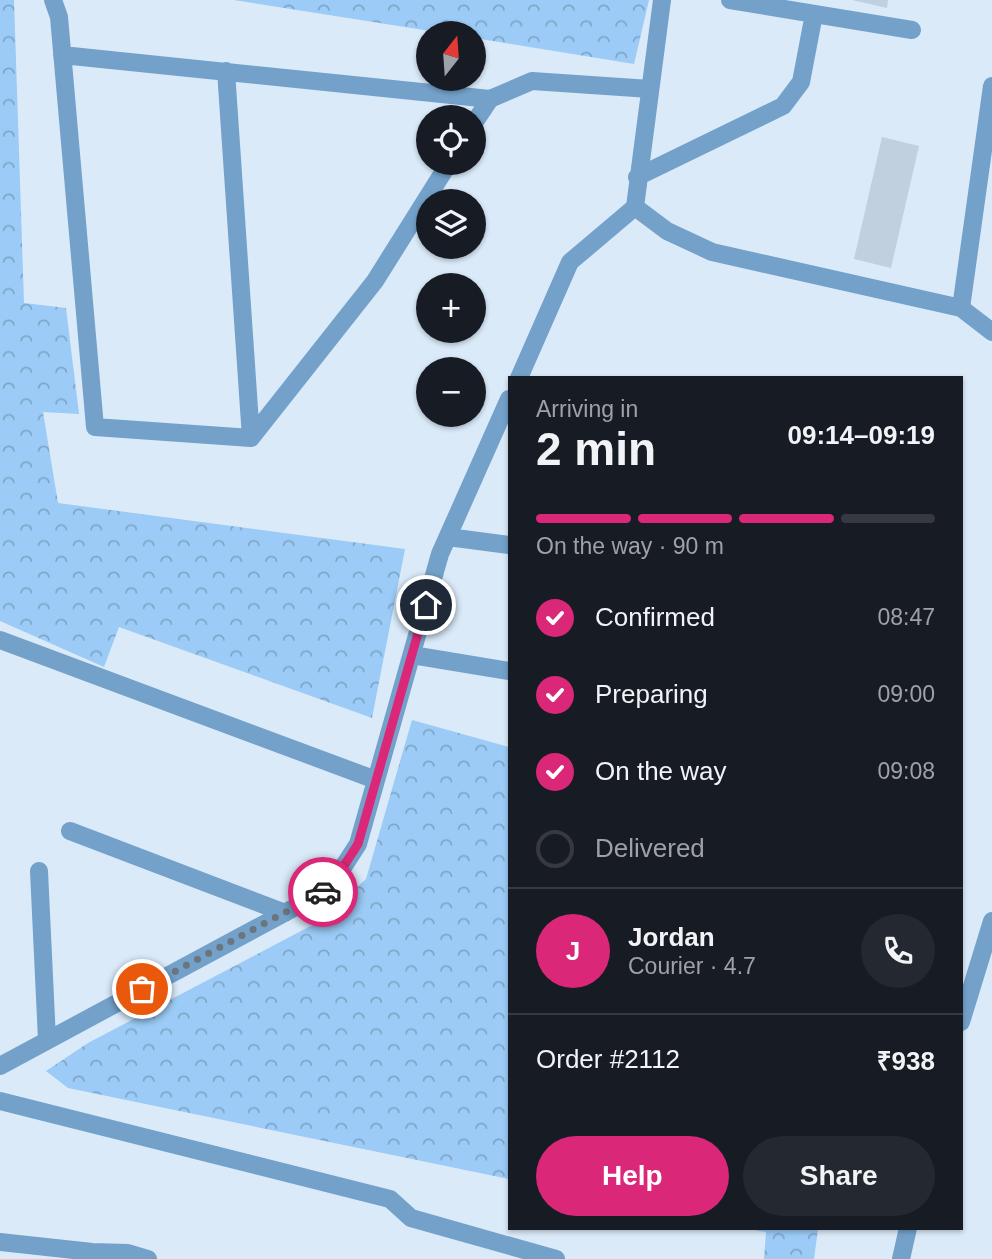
<!DOCTYPE html>
<meta charset="utf-8">
<style>
body{margin:0;font-family:Helvetica,sans-serif;background:#242831;color:#f1f3f6;height:100vh;display:flex;flex-direction:column;font-size:26px;white-space:nowrap}
*{box-sizing:border-box;margin:0}
p{font-size:23px;color:#9ea1a6}
.icon{flex:none;width:38px;height:38px;fill:none;stroke:currentColor;stroke-width:2;stroke-linecap:round;stroke-linejoin:round}
.map{position:relative;flex:1;overflow:hidden}
.panel{position:absolute;left:508px;top:376px;width:455px;height:854px;display:flex;flex-direction:column;background:#171b24;border-radius:0px;box-shadow:0 2px 5px #0004}
.panel>*{flex:none}
.needle{width:46px;rotate:17deg}
.fabs{position:absolute;left:416px;top:21px;display:grid;gap:14px}
.fabs a{display:grid;place-items:center;width:70px;height:70px;border-radius:50%;background:#171b24;box-shadow:0 2px 5px #0004;font-size:35px}
.pin{position:absolute;display:grid;place-items:center;width:60px;height:60px;color:#fff;margin:-30px;border:4px solid #fff;border-radius:50%;box-shadow:0 2px 7px #0007}
.courier{position:absolute;display:grid;place-items:center;width:70px;height:70px;margin:-35px;border:5px solid #db2777;border-radius:50%;background:#fff;color:#222;box-shadow:0 2px 9px #0007}
.summary em{font-style:normal;font-weight:700}
.summary div{display:flex;flex-direction:column-reverse}
.summary{display:flex;align-items:center;justify-content:space-between;height:119px;padding:0 28px}
h1{font-size:46px;font-weight:700;line-height:52px}
.bar{display:grid;grid-template-columns:repeat(4,1fr);gap:10px 7px;align-content:center;height:84px;padding:0 28px}
.bar i{height:9px;border-radius:5px;background:#363941}
.bar .selected{background:#db2777}
.bar p{grid-column:span 4}
.line{display:flex;align-items:center;gap:18px;padding:0 28px;border-top:2px solid #363941}
.line div{flex:1}
.round{display:grid;place-items:center;flex:none;width:74px;height:74px;border-radius:37px;background:#242831}
ol{padding:0 28px;list-style:none}
li{display:flex;align-items:center;gap:21px;height:77px}
li p{margin-inline-start:auto}
li .icon{padding:7px;border-radius:50%;background:#db2777;color:#fff;stroke-width:4}
li:last-child{color:#9ea1a6}
li i{width:38px;height:38px;border:4px solid #363941;border-radius:50%}
.button{display:flex;gap:14px;margin-top:auto;padding:14px 28px}
.button a{flex:1;height:80px;border-radius:42px;background:#db2777;color:#fff;font-size:28px;font-weight:700;line-height:80px;text-align:center}
.button a+a{background:#242831;color:#f1f3f6}
.map>svg:first-child{display:block}
</style>
<div class="map">
<svg width="992" height="1259" viewBox="0 0 992 1259">
<defs>
<pattern id="forest-crowns" width="20" height="18" patternUnits="userSpaceOnUse" patternTransform="scale(1.75)"><rect width="20" height="18" fill="#9bcbf6"/><path d="M2 6a3 3 0 1 1 6 0M12 15a3 3 0 1 1 6 0" fill="none" stroke="#7fa6c8"/></pattern>
</defs>
<rect width="100%" height="100%" fill="#daeaf9"/>
<path fill="url(#forest-crowns)" d="M0,0H14L24,303L66,308L79,414L43,412L58,503L405,549L372,718L119,627L104,667L0,621Z
M234,0H649L634,64L474,38V33H443Z
M412,720L509,747V1179L68,1088L46,1071L88,1043L320,921L366,879Z
M750,1229H818L814,1259H764L766,1232Z"/>
<path fill="#c1d0df" d="M852,0H888L887,8Z
M882,137L919,146L891,268L854,259Z"/>
<g fill="none" stroke-linecap="round" stroke-linejoin="round">
<path stroke="#73a1ca" stroke-width="18" d="M53,0L59,17L95,427L251,438L375,281L449,163
M730,0L912,30
M62,55L490,99L532,81L650,89
M226,71L251,438
M474,123L490,99
M637,177L783,106L801,82L814,14
M635,207L667,231L712,252L961,308L992,332
M961,308L992,86
M519,378L570,262L635,207L662,0
M448,537L509,545
M0,640L376,780
M412,655L509,671
M70,831L285,913
M39,871L47,1040
M961,1022L992,921
M0,1066L329,889L358,844L440,554L509,399
M0,1101L390,1199L411,1218L556,1259
M0,1242L92,1252L128,1253L148,1259
M901,1259L908,1228"/>
</g>
<g fill="none" stroke-linecap="round" stroke-linejoin="round">
<path stroke="#6b757e" stroke-width="7" stroke-dasharray="0 12.6" d="M142,989L323,892"/>
<path stroke="#db2777" stroke-width="9" d="M323,892L329,889L358,844L426,605"/>
</g>
</svg>
<div class="fabs">
<a><svg class="needle" viewBox="-14 -14 28 28"><path d="M0-13l5 13h-10z" fill="#e53935"/><path d="M0 13l5-13h-10z" fill="#9ea1a6"/></svg></a>
<a><svg class="icon" aria-label="locate" viewBox="0 0 24 24"><circle cx="12" cy="12" r="6"/><path d="M12 2v4M12 18v4M2 12h4M18 12h4"/></svg></a>
<a><svg class="icon" aria-label="layers" viewBox="0 0 24 24"><path d="M12 4l9 5-9 5-9-5zM3 14l9 5 9-5"/></svg></a>
<a>+</a>
<a>−</a>
</div>
<div class="pin" style="left:142px;top:989px;background:#ea580c"><svg class="icon" aria-label="bag" viewBox="0 0 24 24"><path d="M5 8h14l-1 12H6zM9 8a3 3 0 0 1 6 0"/></svg></div>
<div class="pin" style="left:426px;top:605px;background:#1f2937"><svg class="icon" aria-label="home" viewBox="0 0 24 24"><path d="M3 11l9-7 9 7M6 9v11h12V9"/></svg></div>
<div class="courier" style="left:323px;top:892px"><svg class="icon" aria-label="car" viewBox="0 0 24 24"><path d="M5 17H2v-5l4-1 3-4h7l3 4 3 1v5h-3M9 17h6M6 11h13"/><circle cx="7" cy="17" r="2"/><circle cx="17" cy="17" r="2"/></svg></div>
<section class="panel">
<div class="summary"><div><h1>2 min</h1><p>Arriving in</p></div><em>09:14–09:19</em></div>
<div class="bar"><i class="selected"></i><i class="selected"></i><i class="selected"></i><i></i><p>On the way · 90 m</p></div>
<ol>
<li><svg class="icon" aria-label="check" viewBox="0 0 24 24"><path d="M5 12l5 5 9-10"/></svg>Confirmed<p>08:47</p></li>
<li><svg class="icon" aria-label="check" viewBox="0 0 24 24"><path d="M5 12l5 5 9-10"/></svg>Preparing<p>09:00</p></li>
<li><svg class="icon" aria-label="check" viewBox="0 0 24 24"><path d="M5 12l5 5 9-10"/></svg>On the way<p>09:08</p></li>
<li><i></i>Delivered</li>
</ol>
<div class="line" style="height:126px"><b class="round" style="background:#db2777;color:#fff">J</b><div><b>Jordan</b><p>Courier · 4.7</p></div><a class="round"><svg class="icon" aria-label="phone" viewBox="0 0 24 24"><path d="M5 4h4l2 5-3 2q2 4 5 5l2-3 5 2v4C11 20 4 13 5 4z"/></svg></a></div>
<div class="line" style="height:91px"><div>Order #2112</div><b>₹938</b></div>
<div class="button"><a>Help</a><a>Share</a></div>
</section>
</div>
